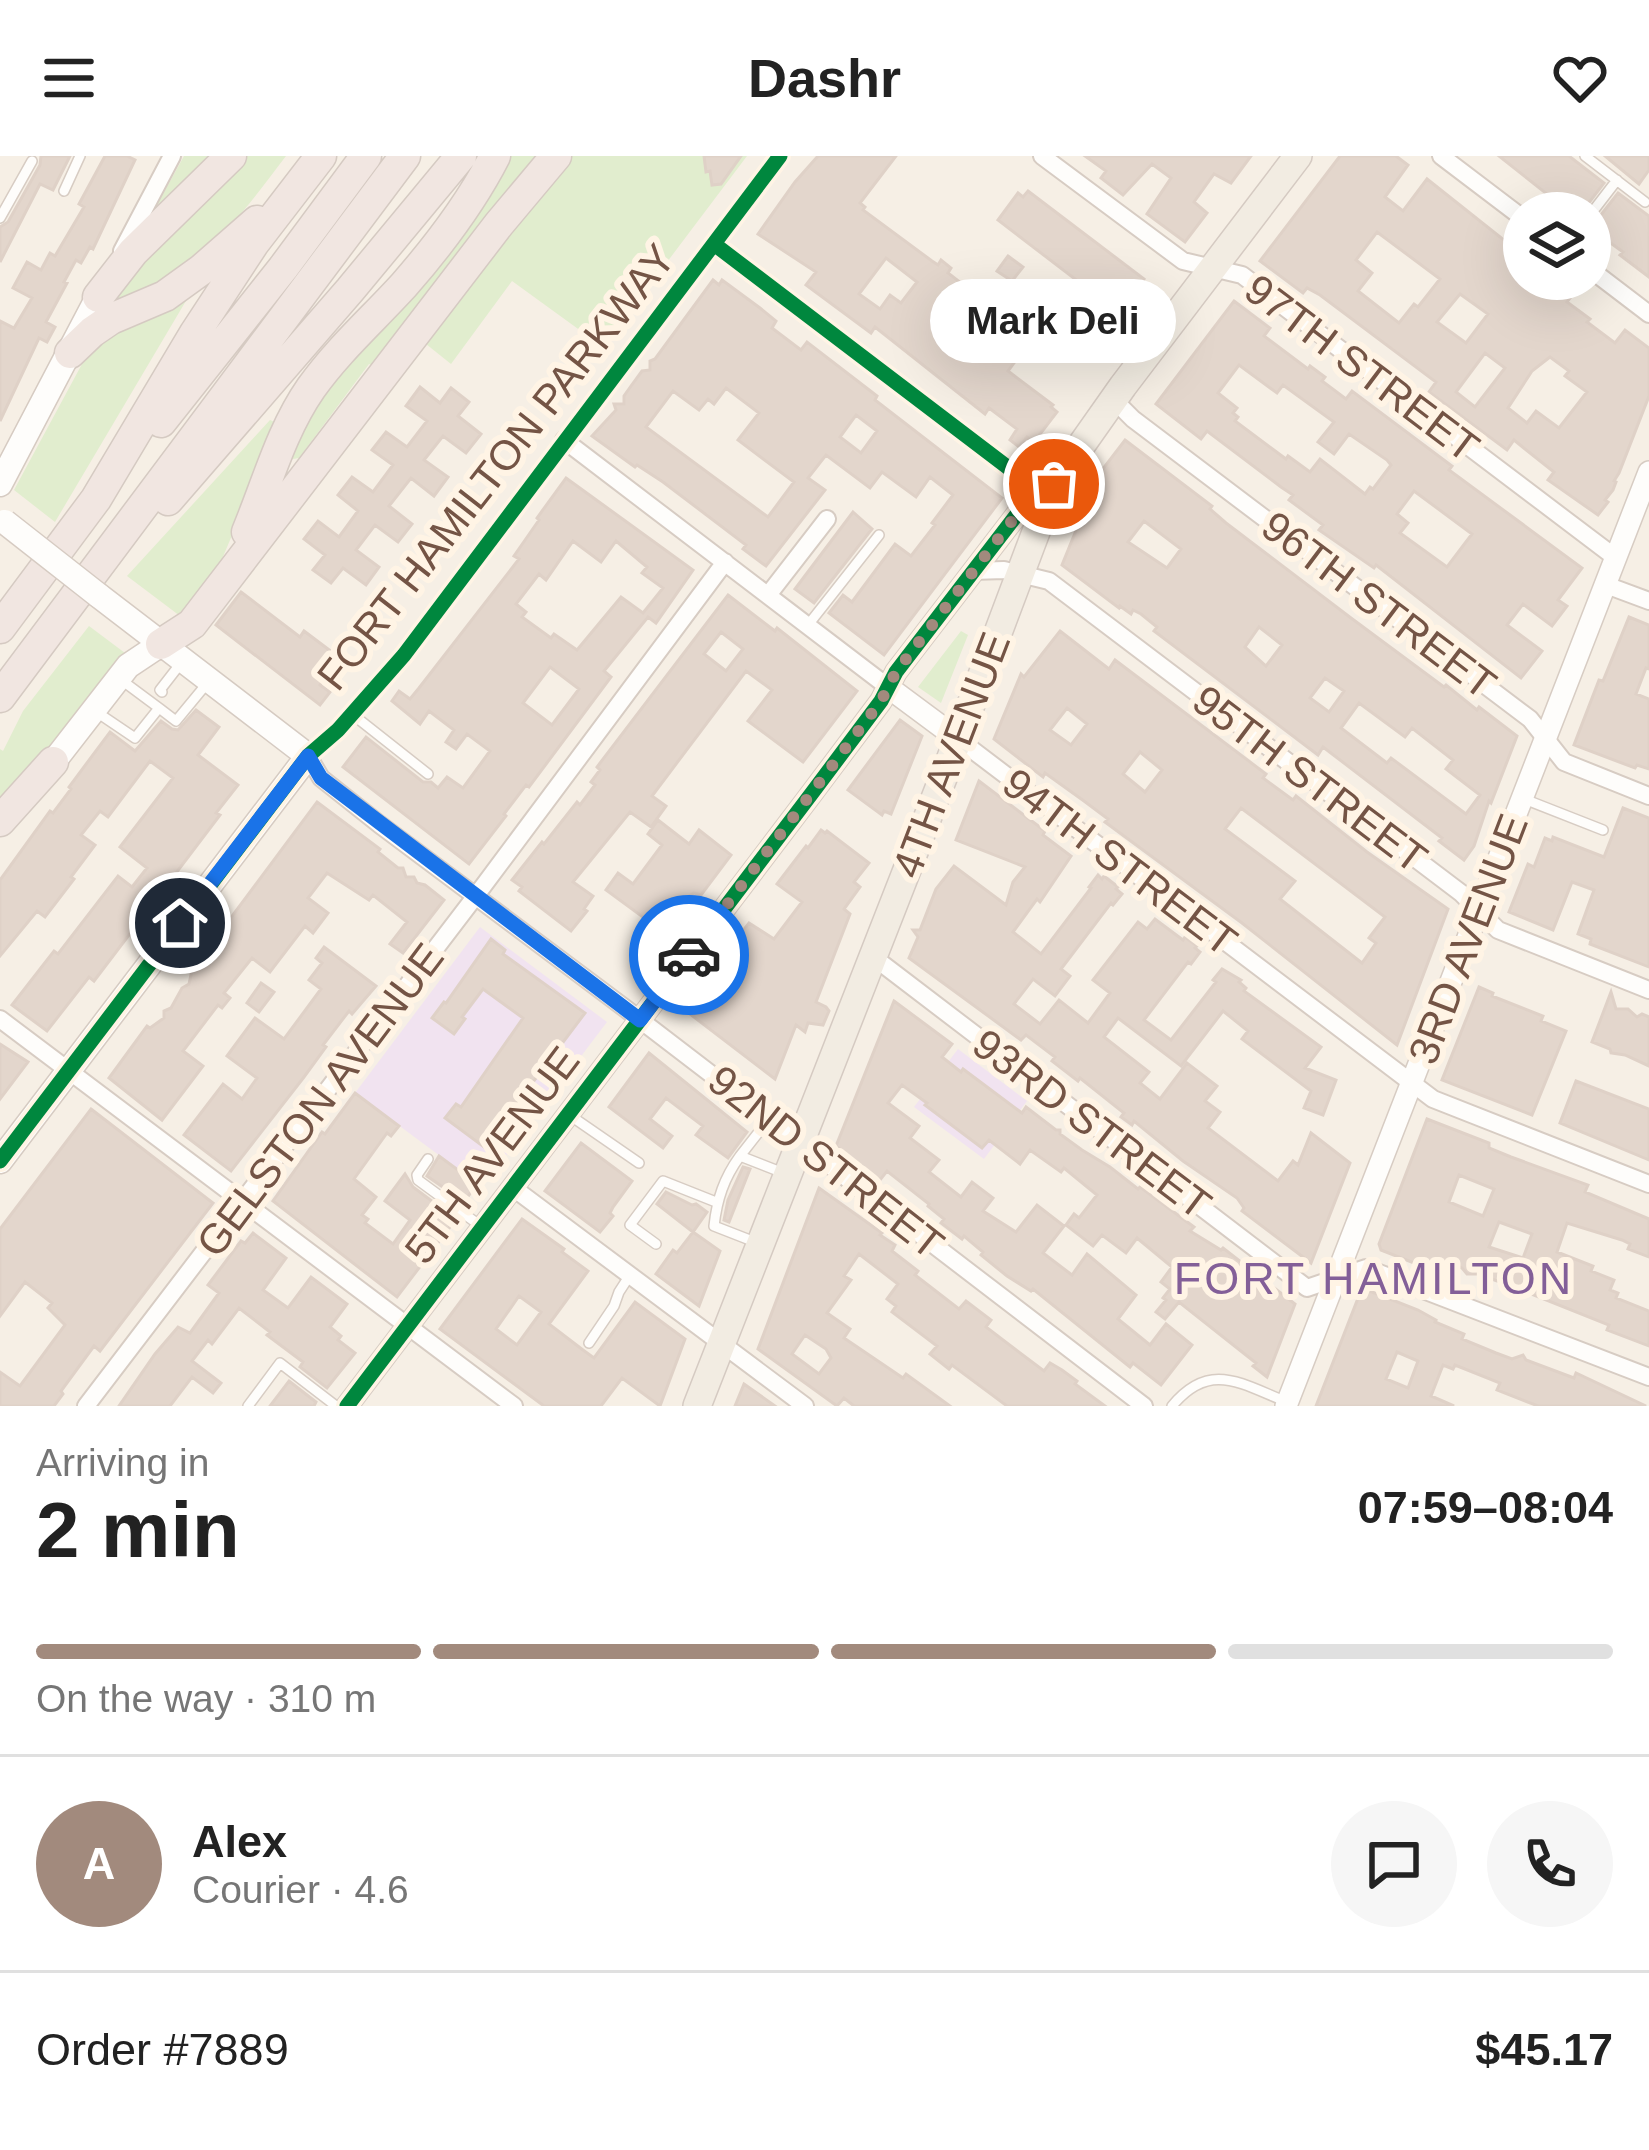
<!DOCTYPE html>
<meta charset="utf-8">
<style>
body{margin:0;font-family:Helvetica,sans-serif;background:#f6f6f6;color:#222;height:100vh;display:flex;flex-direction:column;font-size:45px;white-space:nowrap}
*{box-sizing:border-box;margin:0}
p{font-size:39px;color:#767676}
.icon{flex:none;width:66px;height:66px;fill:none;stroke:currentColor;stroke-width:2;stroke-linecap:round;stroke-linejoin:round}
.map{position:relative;height:1250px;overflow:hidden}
.drawer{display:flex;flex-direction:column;background:#fff;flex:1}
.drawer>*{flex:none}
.fabs{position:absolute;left:1503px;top:36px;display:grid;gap:24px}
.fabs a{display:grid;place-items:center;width:108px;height:108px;border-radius:50%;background:#fff;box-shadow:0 12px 48px #0002;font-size:60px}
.pin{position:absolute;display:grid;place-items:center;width:102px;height:102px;color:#fff;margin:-51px;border:6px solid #fff;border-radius:50%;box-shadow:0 3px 12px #0007}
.courier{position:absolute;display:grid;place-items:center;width:120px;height:120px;margin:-60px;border:9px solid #1a73e8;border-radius:50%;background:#fff;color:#222;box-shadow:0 3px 15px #0007}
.bubble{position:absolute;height:84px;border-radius:42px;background:#fff;box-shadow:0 12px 48px #0002;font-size:39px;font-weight:800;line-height:84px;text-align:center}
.head em{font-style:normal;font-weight:800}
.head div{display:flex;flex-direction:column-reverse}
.head{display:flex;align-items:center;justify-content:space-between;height:204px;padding:0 36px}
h1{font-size:78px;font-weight:800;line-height:90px}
.bar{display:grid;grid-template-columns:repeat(4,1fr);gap:18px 12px;align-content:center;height:144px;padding:0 36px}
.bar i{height:15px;border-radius:9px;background:#e0e0e0}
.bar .selected{background:#a28a7d}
.bar p{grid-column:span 4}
.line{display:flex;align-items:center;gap:30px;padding:0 36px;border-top:3px solid #e0e0e0}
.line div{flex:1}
.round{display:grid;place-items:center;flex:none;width:126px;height:126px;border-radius:63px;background:#f6f6f6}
header{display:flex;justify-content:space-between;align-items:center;height:156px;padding:0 36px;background:#fff;font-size:54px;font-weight:800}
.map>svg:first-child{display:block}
</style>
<header><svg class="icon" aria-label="menu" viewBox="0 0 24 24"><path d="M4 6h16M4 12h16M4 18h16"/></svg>Dashr<svg class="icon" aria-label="heart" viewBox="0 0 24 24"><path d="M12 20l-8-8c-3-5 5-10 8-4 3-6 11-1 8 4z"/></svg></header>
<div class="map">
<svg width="1649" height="1250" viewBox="0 0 1649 1250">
<rect width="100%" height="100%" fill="#f6efe5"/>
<path fill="#f1e3f0" d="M480,771L607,866L482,1031L355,937Z
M958,893L1027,945L984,1003L914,951Z"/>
<path fill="#e1edce" d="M184,0H217L148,65Z
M244,0H286C252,45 216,94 168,125C148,138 121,146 98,156L128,111Z
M509,0H539L374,210L369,208L299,302L293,303L292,298L310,259Z
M563,0H747L603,191L512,125L451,208L421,184Z
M193,133L55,366L14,334L89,195L106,174Z
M270,264L279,268L222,403L184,463L127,420Z
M89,470L125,497L0,652V593L3,595L23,555Z
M961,475L968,479L941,547L918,531Z"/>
<path fill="#e3d6cc" stroke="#dfd1c7" stroke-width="3" fill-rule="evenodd" d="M41,0H70L53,34L40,28L0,106V71L8,66L40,9Z
M105,0H127L135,4L93,93L90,91L81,107L76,104L64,126L67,127L46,166L55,171L47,186L39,182L0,265V165L14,172L32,142L13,132L27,106L41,114L50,97L55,100L84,51L79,48Z
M704,0H741L721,28L712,29L710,15L706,16Z
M818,0H896L860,47L865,51L863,54L932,105L938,109L941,104L951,112L948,117L961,127L935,161L958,179L961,176L968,178L988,195L1013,161L1019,156L1022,158L1036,139L1076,170L1062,189L1040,172L1008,215L1053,249L1051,251L1057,256L1034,286L1027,281L1019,291L1010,284L1017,273L989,252L985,258L875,171L871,177L806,129L816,116L758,78L795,26ZM886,102L917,126L901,147L890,139L880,153L859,138Z
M1085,0H1251L1231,27L1214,18L1194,46L1207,57L1185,86L1147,58L1171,22L1152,8L1123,39L1101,22L1106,15Z
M1340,0H1396L1408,9L1385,41L1403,55L1427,23L1524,100V123H1554L1562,129L1559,133L1570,142L1567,146L1590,163L1587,166L1615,187L1625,174L1649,192V240L1619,317L1614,325L1616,326L1613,334L1605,344L1608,346L1598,359L1548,324L1554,316L1525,293L1514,284L1507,294L1429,236L1436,226L1320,139L1307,132L1303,137L1260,105ZM1377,76L1440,123L1418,151L1414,148L1399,167L1358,135L1372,117L1356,104ZM1460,138L1488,158L1466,187L1437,166ZM1485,197L1505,212L1475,251L1456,236ZM1550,201L1569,215L1565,220L1587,236L1559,272L1536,255L1527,267L1508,252L1532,215Z
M1499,0H1569L1604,27L1581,57H1571Z
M1605,0H1649V14L1639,28Z
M1028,35L1144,123L1118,156L998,64L1018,37L1023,41Z
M1618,37L1649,60V121L1620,99L1623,96L1590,72V68L1597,64Z
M1008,100L1023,111L1012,125L997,115Z
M713,124L719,129L722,124L760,152L776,165L772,172L801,194L807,186L877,240L875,244L1002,342L884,499L829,457L843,439L852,446L895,388L911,400L935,369L932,367L953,339L930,321L916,341L882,316L870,332L826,299L808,322L825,334L766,410L743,393L746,389L663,326L637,309L635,311L592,280L616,254L614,248H624V240L631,230L642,215L650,214V205L655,203ZM726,232L759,257L738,284L794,326L768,361L646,271L673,235L699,254L708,243L714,248ZM856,259L877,275L861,297L840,281Z
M1234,145L1270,172L1264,180L1308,213L1310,210L1325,221L1322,225L1346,243L1352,235L1452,310L1449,314L1582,412L1558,444L1567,450L1552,470L1523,448L1507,469L1542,495L1521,522L1376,409L1374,412L1319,374L1323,369L1289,344L1293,339L1281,331L1207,275L1201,283L1156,248ZM1239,209L1277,237L1283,229L1334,266L1318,286L1334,298L1349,278L1387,304L1391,309L1373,333L1370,331L1365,338L1320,303L1310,316L1288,300L1286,303L1235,265L1238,261L1233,257L1237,252L1218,237ZM1414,335L1472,378L1447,411L1400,377L1408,367L1397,358Z
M420,231L440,247L451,232L469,246L458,260L481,278L466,297L443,280L424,304L448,321L434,340L411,322L389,350L412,368L398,386L375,369L356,394L379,411L366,429L343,412L331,427L313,414L325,399L304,383L318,365L339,381L358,355L338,339L352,321L373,336L393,309L372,294L386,276L407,291L427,265L406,250Z
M1125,284L1212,350L1210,353L1226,367L1351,462L1444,531L1446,529L1477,554L1479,551L1517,580L1491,647L1489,645L1474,690L1464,704L1439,685L1442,682L1323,591L1318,599L1154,475L1157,471L1141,458L1133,454L1131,458L1120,450L1119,452L1062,409L1099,318ZM1144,365L1181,393L1167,412L1128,386ZM1259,471L1282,489L1266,510L1245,491ZM1325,522L1344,535L1329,556L1310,542ZM1359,547L1405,581L1412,572L1453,604L1446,613L1480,639L1466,658L1391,602L1387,607L1341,572Z
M566,322L693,414L656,467L648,461L604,515L611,521L529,631L526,629L504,658L506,660L469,708L343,611L366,581L423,626H431L438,632L447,621L463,632L490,595L467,578L456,593L446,586L454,574L429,555L420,568L392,545L399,535L410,543L419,532L519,403L514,400L539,364L537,362ZM573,385L601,406L616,385L647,411L642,417L663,432L643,457L621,441L577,494L554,478L551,482L522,461L526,456L516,448L539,418L546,424ZM550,511L579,533L552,569L523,547Z
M853,356L872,373L814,447L795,433Z
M241,436L300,481L304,475L340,502L320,529L330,536L320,549L216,469Z
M728,439L775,475L777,472L857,535L803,606L748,565L772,534L746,515L652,640L666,650L651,671L630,656L573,726L593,740L584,753L587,755L571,775L519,735L522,731L512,724L542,686L544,688L577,646L580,649L595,629L591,626L600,614L597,611ZM721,476L743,493L726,515L704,498Z
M1629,461L1649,469V513L1646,512L1636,538L1649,543V613L1637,609L1635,612L1574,589L1599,524L1603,525Z
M1060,475L1109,513L1115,504L1266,618L1263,622L1293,644L1296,640L1367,696L1448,753L1397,889L1242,767L1105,666L1108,663L1084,645L1045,617L1043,621L994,583L1021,518L1024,521ZM1067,552L1087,568L1071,589L1050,574ZM1140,596L1162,614L1145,636L1123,618ZM1241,652L1385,761L1369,782L1376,787L1362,807L1280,743L1295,725L1225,673Z
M196,554L219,571L198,599L238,629L216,657L220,659L94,825L89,821L47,875L12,849L54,795L58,798L118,720L132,731L147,712L120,691L173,622L150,605L108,661L100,655L81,679L95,689L71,721L74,723L45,761L37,755L0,800V724L50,655L53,657L71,633L69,631L110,576L135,595L161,565L172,573L178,574Z
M900,564L922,580L891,658L884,655L882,659L848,634Z
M979,625L1045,675L1043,679L1071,700L1040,746L1037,743L1013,776L1041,798L1091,732L1089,731L1098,719L1102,723L1104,720L1118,731L1116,733L1122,738L1113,749L1111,747L1061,813L1070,820L1055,840L1033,823L1014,848L1040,868L1059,844L1088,867L1110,837L1093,824L1138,766L1147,773L1155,763L1183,784L1185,781L1197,790L1195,792L1200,796L1191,808L1188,806L1144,864L1171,884L1216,826L1213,824L1222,813L1241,824L1239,826L1246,832L1244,835L1321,891L1305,912L1336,924L1323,959L1304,952L1311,935L1242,883L1248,875L1223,855L1181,910L1118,862L1104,881L1149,916L1140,927L1160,943L1187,907L1217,930L1205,945L1220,956L1208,972L1278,1025L1293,1005L1298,1009L1311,977L1350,1007L1311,1107L1242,1055L1244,1052L1237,1042L1183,1005L1134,965L1132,969L1121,961L1124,957L1080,922L1078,925L1052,905L1055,901L1026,879L1021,884L909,802L918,781L913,774H920L936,733L954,710L1006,749L1013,726L1025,711L956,684Z
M317,646L380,693L378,696L398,712H403L406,721H414L417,727L425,729L444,744L403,797L390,788L407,766L373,739L369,744L327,717L308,742L328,757L313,777L305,770L270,816L252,802L224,837L230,842L222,852L218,849L183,895L203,910L162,964L109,922L147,870L150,872L164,862V855L171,852L182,832L189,828L192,814Z
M1623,652L1649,662V811L1590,788L1591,783L1578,778L1594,734L1572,726L1553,774L1509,756L1528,708L1534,711L1545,682L1552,685L1553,681L1604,701Z
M658,664L689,688L699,674L731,699L701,739L694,737L688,741L687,748L691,753L670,781L606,734L618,717L633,728L662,689L648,678Z
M821,674L825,677L827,675L869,707L854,726L860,731L844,753L850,758L816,846L826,851L829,855L823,869L808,867L805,876L796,869L775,923L690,858L731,805L724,799L749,767L774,783L802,746L777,728L806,690L808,692Z
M491,783L505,794L503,798L585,857L484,991L445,962L456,948L461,951L523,862L483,833L462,861L465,863L454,878L432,862L444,846L446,847Z
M324,791L376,830L352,858L349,855L323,889L326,891L304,921L231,1015L184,979L223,928L242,943L257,922L227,900L255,862L284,883L321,833L309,824L322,807L316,802Z
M261,827L274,836L259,856L247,847Z
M1479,831L1493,837L1492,840L1543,860L1541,865L1566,875L1532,959L1442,924Z
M1611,836L1616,853H1628L1637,861L1642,858L1649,861V910L1625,899L1611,897L1610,893L1592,886Z
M894,845L952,888L942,901L961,916L963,913L1022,957L1026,951L1056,974H1060V978L1082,994L1110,1011L1138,1033L1140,1031L1194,1071L1190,1075L1221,1094L1223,1092L1295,1148L1267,1221L1253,1210L1256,1207L1179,1146L1165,1163L1156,1156L1166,1144L1163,1142L1170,1133L1161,1126L1172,1111L1137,1082L1126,1097L1102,1079L1093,1090L1066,1069L1074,1058L1079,1062L1097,1039L1064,1012L1061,1016L1030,994L1020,1008L989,984L982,992L925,949L927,947L902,929L888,947L919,970L910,982L939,1004L929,1016L961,1041L972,1026L993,1042L983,1055L1016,1076L1037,1049L1064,1070L1043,1097L1072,1119L1087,1098L1136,1139L1118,1163L1150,1189L1166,1168L1192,1189L1161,1229L1133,1207L1130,1211L1033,1133L1031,1135L1007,1120L981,1099L983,1096L964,1080L962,1083L941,1067L944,1063L928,1050L929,1048L887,1015L880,1024L836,990Z
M0,888L28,906L0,943Z
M649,897L747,976L728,1002L696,979L703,970L666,942L650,963L672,980L663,992L609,951Z
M1576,925L1649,953V1004L1560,967Z
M355,937L399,970L391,980L387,977L354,1023L376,1041L362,1059L368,1063L365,1067L393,1088L410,1064L385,1045L405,1018L413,1031L456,1063L397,1141L273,1045L322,976L325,978Z
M91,953L213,1047L100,1195L94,1190L61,1235L63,1238L54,1250H0V1216L20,1230L65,1169L48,1152L52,1147L25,1126L0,1160V1073Z
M1427,963L1489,987V992L1511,1001L1588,1029L1585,1036L1649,1063V1101L1628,1093L1630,1088L1622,1084L1567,1067L1557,1096L1593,1110L1591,1115L1614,1124L1610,1134L1618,1137L1616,1142L1649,1155V1190L1607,1174L1609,1169L1511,1130L1478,1118H1467L1462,1112L1446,1106L1442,1118L1381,1094L1379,1088ZM1459,1019L1494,1033L1483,1060L1449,1046ZM1499,1066L1532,1078L1523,1102L1489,1091Z
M581,987L632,1025L613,1051L610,1057L613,1060L600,1076L545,1035Z
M439,1000L477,1028L464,1046L427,1020Z
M743,1011L750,1013L729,1066L724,1064L728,1044Z
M819,1032L882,1077L880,1079L895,1089L892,1095L918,1115L915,1119L928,1129L959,1153L966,1145L991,1164L986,1171L1044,1215L1050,1207L1062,1214L1077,1225L1075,1228L1105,1250H1007L952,1209L949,1213L930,1198L937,1190L892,1156L896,1150L887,1143L898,1128L859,1098L844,1120L851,1124L827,1157L850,1173L844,1182L903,1222L906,1218L950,1250H854L844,1242L837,1250L758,1193ZM805,1179L826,1193L831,1202L819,1218L792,1198Z
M666,1036L692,1049L696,1048L707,1056L693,1076L657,1048Z
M522,1063L564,1093L562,1096L588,1115L549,1168L583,1194L594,1202L635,1146L685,1183L660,1250L622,1222L601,1250H544L440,1173ZM519,1140L541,1156L517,1189L496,1173Z
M693,1076L720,1095L699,1150L656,1118L673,1094L677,1097Z
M253,1077L286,1102L263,1134L288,1152L311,1121L347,1148L330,1171L341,1180L338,1184L355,1197L327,1232L300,1211L303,1206L267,1179L270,1176L239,1152L212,1188L208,1184L192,1205L221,1227L213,1237L192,1221L170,1250H119L155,1198L178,1171L190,1177L219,1137L208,1129L241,1085L245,1087Z
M1362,1132L1418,1154L1436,1164L1435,1166L1464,1178L1462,1183L1496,1197L1512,1203L1523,1199L1526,1204L1574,1222L1576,1217L1646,1250H1538L1497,1234L1500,1227L1455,1209L1453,1213L1443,1209L1431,1240L1454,1250H1316ZM1397,1196L1418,1205L1408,1232L1386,1223Z
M289,1225L316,1246L314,1250H270Z
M744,1228L775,1250H735Z"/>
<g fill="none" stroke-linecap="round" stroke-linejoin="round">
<g stroke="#d7ccc3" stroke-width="12">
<path id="service" d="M1585,0L1645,46
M64,35L80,0
M1590,59L1617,24
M0,62L32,5
M808,469L879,379
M120,523L159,552
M162,536L160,534L181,507
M98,557L135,582L159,552L176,565L209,525
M352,558L428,618
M1524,643L1603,674
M696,746L715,761
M568,958L639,1007
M740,1000L769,963
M428,1003L417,1019L418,1024L482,1071
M755,1086L714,1070C717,1043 724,1022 740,1000L786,1018
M656,1088L630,1069L663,1025L716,1046
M589,1187L614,1150L619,1136L630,1119
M248,1250L280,1207L336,1250
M1172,1250C1210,1204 1241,1228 1287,1246"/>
</g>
<g stroke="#d7ccc3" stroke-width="20">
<path id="minor" d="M780,0L404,499L338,574L308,600L321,622L379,668L626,853L1144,1250
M1042,0L1183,105L1242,119L1616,402
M1441,0L1524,63
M714,88L1048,342
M122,95L172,0
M1590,113L1649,158
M1113,243L1133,263L1530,563L1564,606L1649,640
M564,284L888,531
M973,415L1004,414L1049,425L1461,737L1498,774L1649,834
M1606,429L1649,445
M768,439L827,363
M958,583L1433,943L1649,1028
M872,800L1307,1132L1366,1112L1649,1221
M0,863L514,1250
M512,1031L805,1250
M86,1250L484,729L725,406"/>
</g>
<g stroke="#d7ccc3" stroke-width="24">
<path id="tertiary" d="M888,531L958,583
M347,1250L812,637L881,545L896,516L1018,357L1048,342
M1286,1250L1649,316"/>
</g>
<g stroke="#d6cbc2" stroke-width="27">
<path id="secondary" d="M0,328L98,141
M44,618L128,510L161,488
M0,1005L308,600L98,439"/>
</g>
<g stroke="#d5cac2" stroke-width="30">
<path id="primary" d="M697,1250L952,599L1054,328L1123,230L1298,0"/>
</g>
<g stroke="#d5cac2" stroke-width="33">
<path id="motorway" d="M98,141L133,96L231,0
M70,197L92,176L111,163L165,140L201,114L257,65
M161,266L283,112L366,0
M168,344L350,134L461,0
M247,376C267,328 281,275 311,232C338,194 373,163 404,129C439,89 471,47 495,0
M0,472L96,343L195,177L254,87L321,0
M161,488L192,468L499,68L556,0
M0,541L405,0
M0,665L53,606"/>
</g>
<use href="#service" stroke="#fefdfb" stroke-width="9"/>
<use href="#minor" stroke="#fefdfb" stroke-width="16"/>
<use href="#tertiary" stroke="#fefdfb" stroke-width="21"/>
<use href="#secondary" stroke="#fefdfb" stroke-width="24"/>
<use href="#primary" stroke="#f2ece2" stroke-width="27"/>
<use href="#motorway" stroke="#f1e6e1" stroke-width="30"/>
<g stroke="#d6cbc2" stroke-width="27" stroke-linecap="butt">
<path id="secondary-bridge" d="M5,366L98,439"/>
</g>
<use href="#secondary-bridge" stroke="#fefdfb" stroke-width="24"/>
<g stroke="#fff4e5" stroke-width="22">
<path id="cycleway" d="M0,1005L308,600L338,574L404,499L780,0
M347,1250L812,637L881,545L896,516L1018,357L1048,342L714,88"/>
</g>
<use href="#cycleway" stroke="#00873e" stroke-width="15"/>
</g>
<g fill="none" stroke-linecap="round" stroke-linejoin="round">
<path stroke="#a28a7d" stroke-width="12" stroke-dasharray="0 21.6" d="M689,799L881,545L896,516L1018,357L1048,342L1054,328"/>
<path stroke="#1a73e8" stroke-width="15" d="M180,767L308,600L321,622L640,864L689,799"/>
</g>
<g text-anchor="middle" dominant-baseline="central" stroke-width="12" stroke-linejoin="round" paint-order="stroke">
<g font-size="42" fill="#745445" stroke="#fff4e5">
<text transform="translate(1362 212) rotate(37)">97TH STREET</text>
<text transform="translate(496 311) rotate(-52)">FORT HAMILTON PARKWAY</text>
<text transform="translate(1379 449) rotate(37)">96TH STREET</text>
<text transform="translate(951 599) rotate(-69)">4TH AVENUE</text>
<text transform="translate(1310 623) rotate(37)">95TH STREET</text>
<text transform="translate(1120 706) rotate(37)">94TH STREET</text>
<text transform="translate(1468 783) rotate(-69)">3RD AVENUE</text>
<text transform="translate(320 944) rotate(-53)">GELSTON AVENUE</text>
<text transform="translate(1092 968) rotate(37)">93RD STREET</text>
<text transform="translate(492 999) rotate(-53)">5TH AVENUE</text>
<text transform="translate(826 1006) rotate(38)">92ND STREET</text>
</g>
<g font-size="45" letter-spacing="3" fill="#835f98" stroke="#fff4e5">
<text x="1374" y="1122">FORT HAMILTON</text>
</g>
</g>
</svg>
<div class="fabs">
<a><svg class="icon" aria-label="layers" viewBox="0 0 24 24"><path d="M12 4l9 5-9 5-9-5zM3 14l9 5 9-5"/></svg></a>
</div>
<div class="pin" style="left:1054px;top:328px;background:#ea580c"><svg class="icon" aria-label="bag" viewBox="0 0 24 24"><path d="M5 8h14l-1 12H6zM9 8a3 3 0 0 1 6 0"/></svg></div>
<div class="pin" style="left:180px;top:767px;background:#1f2937"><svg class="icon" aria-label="home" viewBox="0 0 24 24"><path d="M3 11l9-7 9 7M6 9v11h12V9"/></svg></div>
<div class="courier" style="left:689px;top:799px"><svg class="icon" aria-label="car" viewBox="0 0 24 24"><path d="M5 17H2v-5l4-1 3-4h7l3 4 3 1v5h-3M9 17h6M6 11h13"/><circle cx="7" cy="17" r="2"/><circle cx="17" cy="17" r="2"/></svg></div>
<div class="bubble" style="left:930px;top:123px;width:246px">Mark Deli</div>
</div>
<section class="drawer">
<div class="head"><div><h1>2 min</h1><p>Arriving in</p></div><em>07:59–08:04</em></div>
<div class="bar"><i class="selected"></i><i class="selected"></i><i class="selected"></i><i></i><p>On the way · 310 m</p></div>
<div class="line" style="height:216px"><b class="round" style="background:#a28a7d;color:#fff">A</b><div><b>Alex</b><p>Courier · 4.6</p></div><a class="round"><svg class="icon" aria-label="chat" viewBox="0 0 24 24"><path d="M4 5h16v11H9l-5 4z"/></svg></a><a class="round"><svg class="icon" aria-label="phone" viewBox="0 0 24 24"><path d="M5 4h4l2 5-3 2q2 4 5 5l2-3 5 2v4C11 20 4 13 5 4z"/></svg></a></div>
<div class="line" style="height:156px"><div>Order #7889</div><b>$45.17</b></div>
</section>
